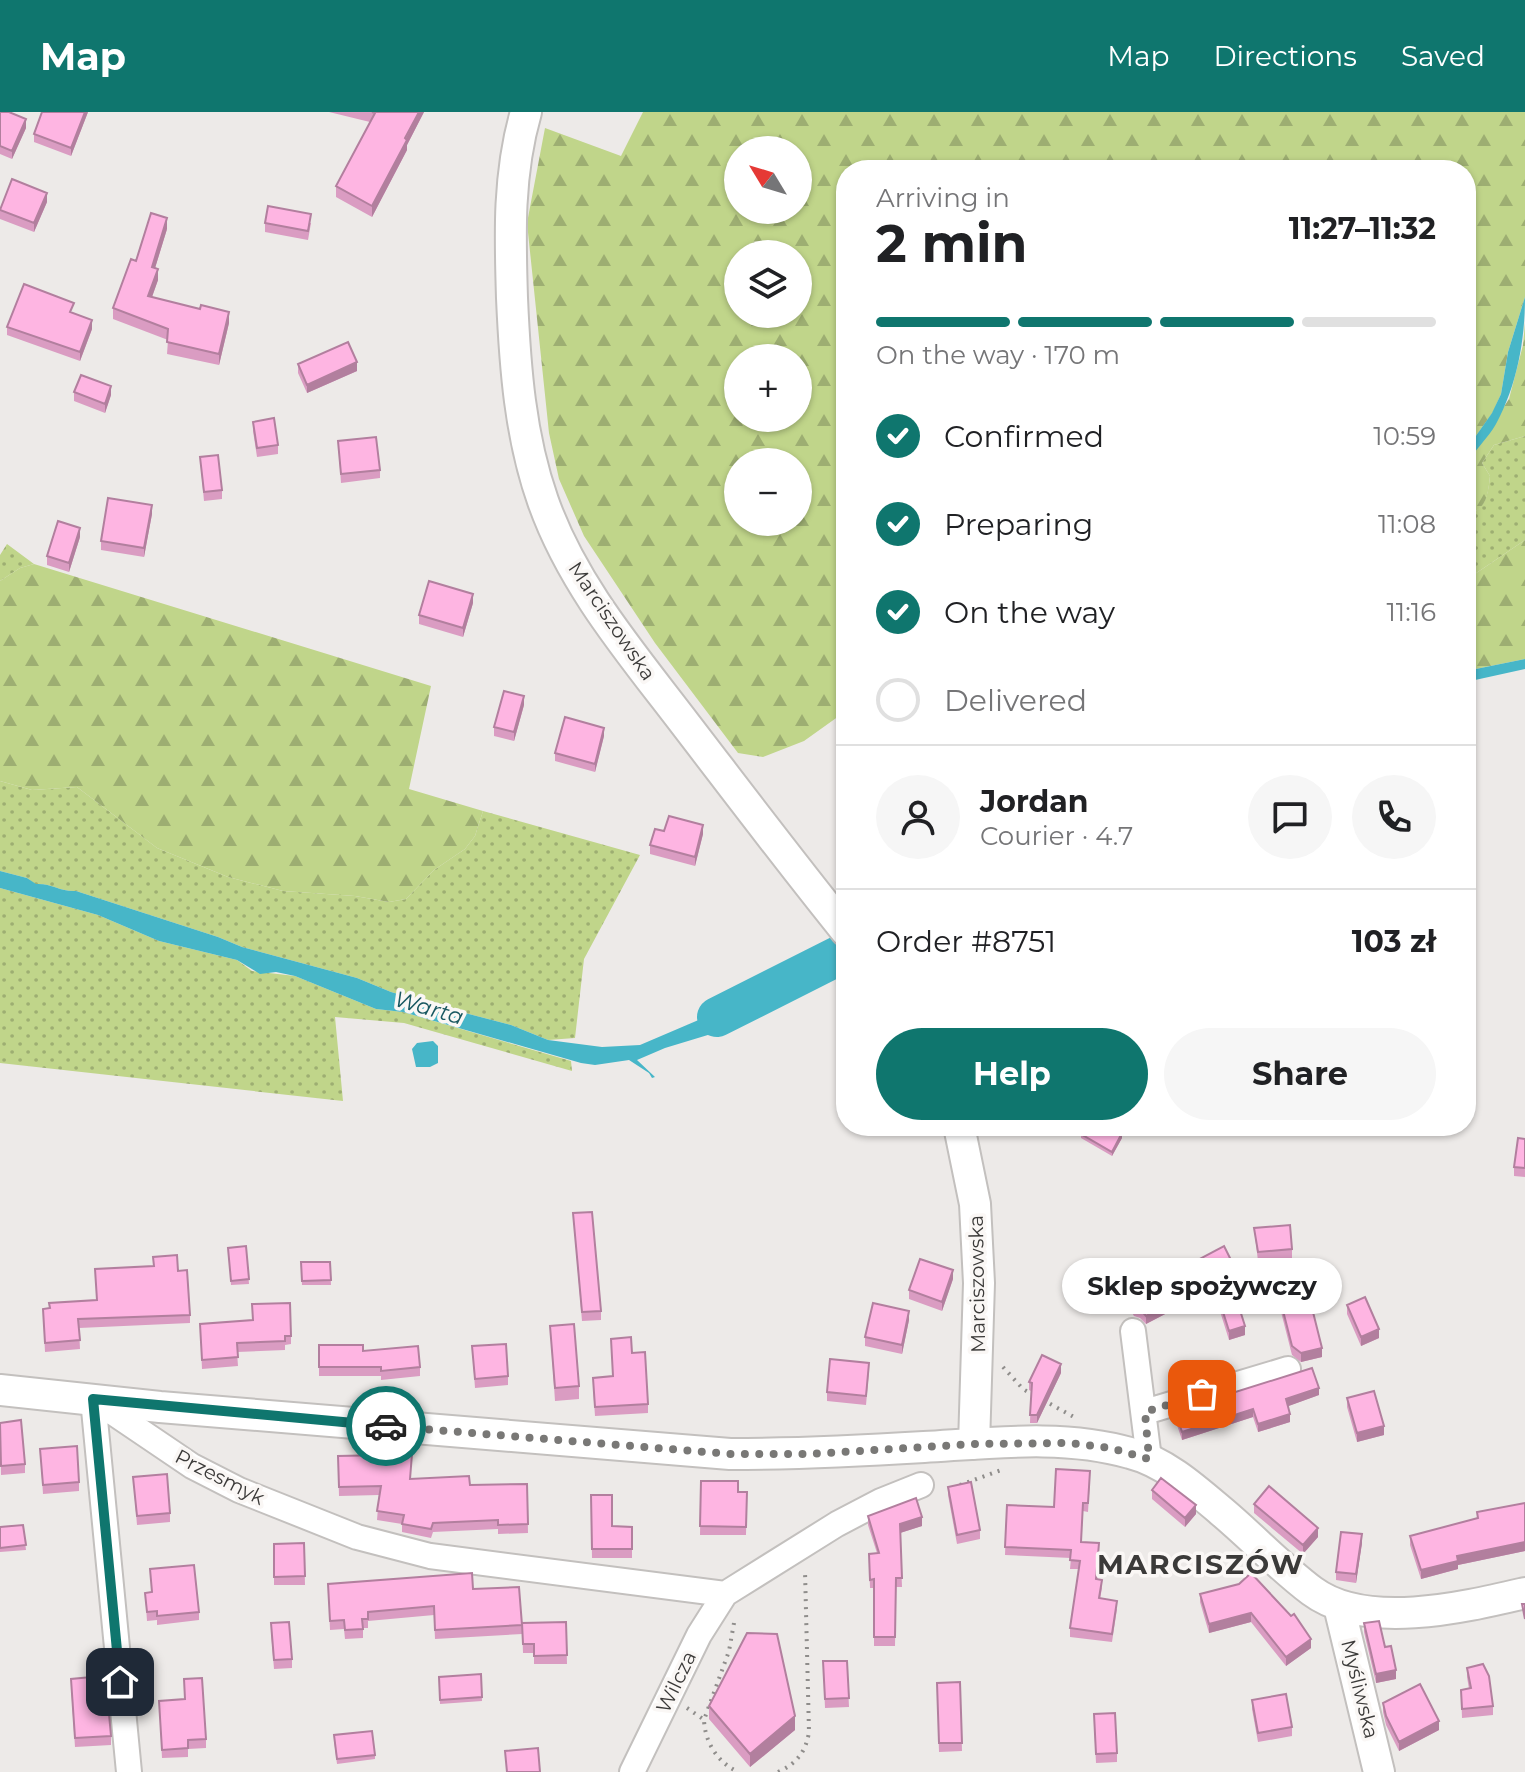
<!DOCTYPE html>
<meta charset="utf-8">
<style>
body{margin:0;font-family:Montserrat,sans-serif;background:#f6f6f6;color:#202124;height:100vh;display:flex;flex-direction:column;font-size:30px;white-space:nowrap}
*{box-sizing:border-box;margin:0}
p{font-size:26px;color:#757577}
.icon{flex:none;width:44px;height:44px;fill:none;stroke:currentColor;stroke-width:2;stroke-linecap:round;stroke-linejoin:round}
.map{position:relative;flex:1;overflow:hidden}
.sheet{position:absolute;left:836px;top:48px;width:640px;height:976px;display:flex;flex-direction:column;background:#fff;border-radius:32px;box-shadow:0 2px 6px #0004}
.sheet>*{flex:none}
.needle{width:52px;rotate:308deg}
.fabs{position:absolute;left:724px;top:24px;display:grid;gap:16px}
.fabs a{display:grid;place-items:center;width:88px;height:88px;border-radius:50%;background:#fff;box-shadow:0 2px 6px #0004;font-size:40px}
.pin{position:absolute;display:grid;place-items:center;width:68px;height:68px;color:#fff;margin:-34px;border-radius:16px;box-shadow:0 4px 12px #0006}
.courier{position:absolute;display:grid;place-items:center;width:80px;height:80px;margin:-40px;border:6px solid #0f766e;border-radius:50%;background:#fff;color:#222;box-shadow:0 2px 10px #0007}
.bubble{position:absolute;height:56px;border-radius:28px;background:#fff;box-shadow:0 2px 6px #0004;font-size:26px;font-weight:700;line-height:56px;text-align:center}
.headline em{font-style:normal;font-weight:700}
.headline div{display:flex;flex-direction:column-reverse}
.headline{display:flex;align-items:center;justify-content:space-between;height:136px;padding:0 40px}
h1{font-size:52px;font-weight:700;line-height:60px}
.bar{display:grid;grid-template-columns:repeat(4,1fr);gap:12px 8px;align-content:center;height:96px;padding:0 40px}
.bar i{height:10px;border-radius:6px;background:#e0e0e0}
.bar .selected{background:#0f766e}
.bar p{grid-column:span 4}
.line{display:flex;align-items:center;gap:20px;padding:0 40px;border-top:2px solid #e0e0e0}
.line div{flex:1}
.round{display:grid;place-items:center;flex:none;width:84px;height:84px;border-radius:42px;background:#f6f6f6}
ol{padding:0 40px;list-style:none}
li{display:flex;align-items:center;gap:24px;height:88px}
li p{margin-inline-start:auto}
li .icon{padding:8px;border-radius:50%;background:#0f766e;color:#fff;stroke-width:4}
li:last-child{color:#757577}
li i{width:44px;height:44px;border:4px solid #e0e0e0;border-radius:50%}
.action{display:flex;gap:16px;margin-top:auto;padding:16px 40px}
.action a{flex:1;height:92px;border-radius:48px;background:#0f766e;color:#fff;font-size:32px;font-weight:700;line-height:92px;text-align:center}
.action a+a{background:#f6f6f6;color:#202124}
header{display:flex;align-items:center;gap:48px;box-sizing:border-box;height:112px;padding:0 40px;background:#0f766e;color:#fff}
header strong{font-size:38px}
nav{display:flex;gap:44px;margin-inline-start:auto;font-size:28px}
.map>svg:first-child{display:block}
</style>
<header>
<strong>Map</strong>
<nav><a>Map</a><a>Directions</a><a>Saved</a></nav>
</header>
<div class="map">
<svg width="1525" height="1660" viewBox="0 0 1525 1660">
<defs>
<pattern id="grass-dots" width="8" height="8" patternUnits="userSpaceOnUse" patternTransform="scale(2)"><rect width="8" height="8" fill="#c0d58a"/><path d="M2 2h.1M6 6h.1" fill="none" stroke="#9dae72" stroke-width="1.8" stroke-linecap="round"/></pattern>
<pattern id="forest-firs" width="22" height="20" patternUnits="userSpaceOnUse" patternTransform="scale(2)"><rect width="22" height="20" fill="#c0d58a"/><path d="M5 1l3.5 6h-7zM16 11l3.5 6h-7z" fill="#9dae72"/></pattern>
</defs>
<rect width="100%" height="100%" fill="#edeae8"/>
<path fill="url(#grass-dots)" d="M1525,324V428L1466,468V404C1486,397 1488,383 1490,364L1482,351L1494,333Z
M7,432L34,452L20,456L0,469V443Z
M0,669L32,678L77,675L157,736L228,765L283,779L355,784L389,790L406,787L434,758L465,737L475,724L483,699L640,743L584,847L575,926L548,928L511,913L442,895L391,880L357,866L242,835L218,825L76,779C61,780 51,771 35,772L27,766L0,759Z
M0,776L98,803L159,829L237,848L252,859L295,864L376,897L403,900L571,949L572,959L404,911L335,905L343,989L0,951Z"/>
<path fill="url(#forest-firs)" fill-rule="evenodd" d="M643,0H1525V185L1508,240L1501,282L1493,300L1466,338V58H846V599L804,629L763,645L738,641L655,531L584,424L559,367L549,321L527,111L545,16L621,44ZM738,38H798V98H738ZM738,142H798V202H738ZM738,246H798V306H738ZM738,350H798V410H738Z
M1525,211V324L1494,333L1482,351L1490,364C1488,383 1487,397 1466,404V352L1509,287L1523,233Z
M1525,428V547L1466,559V468Z
M34,452L431,574L409,677L483,699L475,724L465,737L434,758L406,787L389,790L355,784L283,779L228,765L157,736L77,675L32,678L0,669V469L20,456Z"/>
<path fill="#47b6c8" d="M1525,185C1525,229 1517,273 1496,312C1488,326 1475,338 1466,352V338L1492,301L1501,282L1508,240Z
M1525,547V557L1466,570V559Z
M0,759L27,766L36,772C51,771 61,780 76,779L218,825L242,835L357,866L391,880L442,895L511,913L548,928L602,935L640,933L743,889L760,870L772,898L721,919L665,936L637,948L655,965L652,966L649,961L629,948L595,953L581,951L403,900L376,897L295,864L276,860L260,862L237,848L159,829L98,803L0,776Z
M827,835L846,858V862L791,887L780,861Z
M433,929L438,934V951L430,955H416L412,937L417,931Z"/>
<g fill="none" stroke-linecap="round" stroke-linejoin="round">
<path stroke="#47b6c8" stroke-width="40" d="M717,905L846,840"/>
<g stroke="#c3c0be" stroke-width="28">
<path id="minor" d="M1133,1219L1149,1347
M1145,1300L1288,1257
M129,1660L93,1287L192,1354L239,1378L357,1425L430,1444L725,1482
M632,1660L699,1523L725,1482L837,1412L881,1389L921,1373"/>
</g>
<g stroke="#c3c0be" stroke-width="34">
<path id="tertiary" d="M526,0C508,62 510,123 512,186C515,255 520,324 543,389C573,474 632,542 686,613C739,682 791,751 846,819
M959,1014L975,1092L979,1171L974,1332
M0,1278L160,1295L730,1342C795,1342 859,1339 924,1335C991,1331 1065,1322 1130,1341C1165,1350 1194,1376 1221,1399C1252,1425 1280,1455 1312,1479C1366,1519 1465,1495 1525,1481
M1339,1494L1379,1660"/>
</g>
<path stroke="#8f8d8b" stroke-width="4" stroke-dasharray="2 6" stroke-linecap="butt" d="M1003,1255L1023,1277L1035,1284
M1043,1288L1074,1305
M960,1373L1001,1358
M734,1511L729,1539L704,1608C705,1630 717,1650 738,1660
M687,1596L703,1607
M778,1660C796,1652 806,1640 809,1620L805,1459"/>
<use href="#minor" stroke="#fff" stroke-width="24"/>
<use href="#tertiary" stroke="#fff" stroke-width="30"/>
</g>
<path fill="#da9cc2" d="M0,0L26,16L12,47L0,42Z
M88,0L71,44L34,30V22Z
M329,0H424L407,33V38L372,105L336,85V74L370,10Z
M47,90L34,120L0,107V98Z
M265,111H311L308,128L265,120Z
M167,117L155,156L158,168L152,185L229,211L219,253L167,242L168,228L113,207V196L136,149Z
M74,201L92,217L80,249L7,223V215Z
M298,252L357,259L307,281L298,261Z
M74,280L111,283L105,301L74,289Z
M253,310L278,333V342L257,345L253,319Z
M338,329L380,358V366L341,371Z
M200,345L222,378V387L204,389Z
M152,402L144,445L101,438V429Z
M80,425L69,460L47,453V444Z
M473,491L463,525L419,512V503Z
M524,593L514,629L494,624V615Z
M604,624L595,660L555,649V641Z
M664,719L703,722L695,754L650,742V733Z
M1081,1022L1122,1026L1112,1044L1081,1026Z
M1525,1027V1065L1514,1064V1055Z
M573,1101L601,1199V1208L582,1209Z
M1254,1116L1292,1137V1146L1258,1149Z
M246,1134L249,1172L231,1173L228,1136Z
M153,1145L178,1159L190,1203V1211L79,1216L80,1237L45,1240L43,1197L96,1188L153,1154Z
M301,1150H330L331,1173H302Z
M1235,1165L1230,1167L1245,1223L1229,1228L1213,1177L1146,1212L1140,1206L1134,1204L1128,1194V1185Z
M953,1167L942,1199L909,1187V1178Z
M1279,1183L1322,1245L1301,1250L1292,1243L1279,1192Z
M1347,1193L1379,1226L1361,1234L1347,1202Z
M909,1208L902,1242L865,1234V1225Z
M200,1212L291,1224V1232L285,1233V1238L237,1240L238,1254L202,1257Z
M550,1214L579,1274V1287L555,1289Z
M319,1233L363,1239L420,1255V1264L381,1268V1264H319Z
M472,1234L508,1264V1273L475,1276Z
M632,1241L648,1292V1301L595,1304L593,1275L613,1265Z
M869,1259L866,1293L827,1289V1280Z
M1061,1261L1037,1311H1030L1031,1279L1029,1278V1270Z
M1319,1283L1288,1294L1290,1310L1258,1320L1253,1305L1182,1328L1175,1307V1299Z
M1347,1286L1384,1323L1357,1330L1347,1295Z
M0,1311L25,1352V1361L1,1363Z
M40,1337L79,1370V1379L43,1382Z
M338,1344L411,1367L470,1373L527,1372L528,1421L498,1422V1417L433,1420L431,1426L402,1420V1412L377,1408L379,1383L339,1384Z
M133,1365L170,1401V1410L137,1413Z
M1090,1367L1088,1400L1083,1399L1081,1430L1102,1476L1100,1487L1117,1497L1112,1530L1070,1525V1516L1079,1457H1070L1071,1446L1005,1443L1007,1393L1054,1395Z
M701,1369L738,1380H747L746,1423H700Z
M948,1375L980,1418V1427L957,1432L948,1383Z
M1152,1378L1196,1402L1185,1415L1152,1387Z
M591,1383L612,1414L632,1415V1446H592Z
M1525,1391V1439L1458,1453V1457L1421,1467L1410,1433V1424L1477,1406V1400Z
M1254,1392L1318,1425L1303,1442L1254,1401Z
M868,1404L922,1414L900,1421L902,1475H896L895,1534H874V1476H870L869,1442L877,1441L868,1413Z
M23,1413L26,1438L0,1440V1415Z
M304,1431L305,1473H274V1432Z
M1362,1431L1356,1471L1336,1468V1460Z
M150,1457L199,1500V1508L157,1513V1508L147,1509L145,1481L152,1480Z
M328,1472L473,1477L522,1513V1522L435,1527L434,1503L368,1509V1516H363V1526L345,1527L344,1517L330,1518Z
M1239,1472L1311,1536L1286,1554L1251,1510L1209,1521L1200,1490V1482Z
M566,1510L567,1552H534V1541H523L522,1511Z
M1364,1511L1385,1535L1396,1567L1376,1571L1364,1520Z
M271,1520L292,1547V1556L274,1557Z
M823,1549H847L849,1595L825,1596Z
M1467,1556L1493,1594V1603L1462,1606L1461,1578L1469,1577L1467,1565Z
M481,1562L482,1589L440,1592L439,1565Z
M960,1570L962,1639L939,1640L937,1571Z
M71,1575L92,1581L111,1624V1633L75,1635Z
M1252,1588L1292,1615V1624L1258,1630L1252,1597Z
M159,1589L206,1627V1636L188,1637V1645L162,1646Z
M1383,1591L1439,1618L1399,1639L1386,1613L1383,1600Z
M709,1594L795,1618L750,1655L709,1607Z
M1094,1611L1117,1641V1650L1096,1651Z
M334,1628L375,1643V1647L337,1652Z"/>
<path fill="#b27f9e" d="M85,0H88L71,44V36Z
M419,0H424L407,33V38L372,105V94Z
M26,7V16L12,47V39Z
M47,81V90L34,120V111Z
M167,106V117L152,166V155Z
M158,157V168L148,196V184Z
M229,200V211L219,253V242Z
M92,208V217L80,249V240Z
M357,250V259L307,281V273Z
M111,274V283L105,301V292Z
M152,393V402L144,445V436Z
M80,416V425L69,460V451Z
M473,482V491L463,525V516Z
M524,584V593L514,629V620Z
M604,616V624L595,660V652Z
M703,713V722L695,754V745Z
M1122,1021V1026L1112,1044V1040Z
M1235,1156V1165L1228,1169V1160Z
M953,1158V1167L942,1199V1190Z
M1213,1168V1177L1146,1212V1204Z
M909,1199V1208L902,1242V1233Z
M1245,1214V1223L1229,1228V1219Z
M1379,1217V1226L1361,1234V1225Z
M1322,1236V1245L1301,1250V1241Z
M1061,1252V1261L1037,1311V1303Z
M1319,1276V1283L1286,1295V1287Z
M1253,1297V1305L1182,1328V1320Z
M1290,1302V1310L1258,1320V1312Z
M1384,1314V1323L1357,1330V1321Z
M1196,1393V1402L1185,1415V1406Z
M922,1405V1414L900,1421V1412Z
M1318,1416V1425L1303,1442V1433Z
M1362,1422V1431L1356,1471V1462Z
M1525,1430V1439L1458,1453V1457L1421,1467V1458L1457,1444Z
M1251,1501V1510L1209,1521V1512Z
M1311,1527V1536L1286,1554V1545Z
M1396,1558V1567L1376,1571V1562Z
M795,1604V1618L750,1655V1642Z
M1439,1609V1618L1399,1639V1630Z"/>
<path fill="#feb5e2" stroke="#b27f9e" stroke-width="2" d="M0,0H9L26,7L12,39L0,34Z
M42,0H85L71,36L34,22Z
M372,0H419L405,26L407,28L372,94L336,74L375,1Z
M12,67L47,81L34,111L0,98Z
M268,94L311,102L308,119L265,111Z
M151,101L167,106L152,155L158,157L148,184L200,197L201,193L229,200L219,242L167,230L168,217L113,196L131,147L136,149Z
M24,172L74,191L70,200L92,208L80,240L7,215Z
M348,230L357,250L307,273L298,252Z
M81,263L111,274L105,292L74,280Z
M274,306L278,333L257,336L253,310Z
M376,325L380,358L341,362L338,329Z
M218,343L222,378L204,380L200,345Z
M108,386L152,393L144,436L101,429Z
M58,409L80,416L69,451L47,444Z
M429,469L473,482L463,516L419,503Z
M504,579L524,584L514,620L494,615Z
M565,605L604,616L595,652L555,641Z
M669,704L703,713L695,745L650,733L655,717L664,719Z
M1085,1014H1110L1122,1021L1112,1040L1081,1022Z
M1518,1026L1525,1027V1056L1514,1055Z
M592,1100L601,1199L582,1200L573,1101Z
M1290,1113L1292,1137L1258,1140L1254,1116Z
M246,1134L249,1167L231,1169L228,1136Z
M1224,1134L1235,1156L1228,1160L1245,1214L1229,1219L1213,1168L1146,1204L1140,1197L1134,1196L1128,1185Z
M177,1143L178,1159L187,1158L190,1203L78,1207L80,1228L45,1231L43,1197L50,1196L49,1191L97,1188L95,1157L154,1154L153,1145Z
M920,1147L953,1158L942,1190L909,1178Z
M301,1150H330L331,1168L302,1169Z
M1307,1176L1322,1236L1301,1241L1292,1234L1279,1183Z
M1365,1185L1379,1217L1361,1225L1347,1193Z
M290,1191L291,1224H285V1229L237,1231L238,1245L202,1248L200,1212L253,1208L252,1192Z
M873,1191L909,1199L902,1233L865,1225Z
M574,1212L579,1274L555,1276L550,1214Z
M631,1225L632,1241L645,1240L648,1292L595,1295L593,1266L613,1264L611,1227Z
M506,1232L508,1264L475,1267L472,1234Z
M319,1233H363V1239L418,1234L420,1255L381,1259V1255H319Z
M1042,1243L1061,1252L1037,1303H1030L1032,1271L1029,1270Z
M830,1247L869,1251L866,1284L827,1280Z
M1312,1256L1319,1276L1286,1287L1290,1302L1258,1312L1253,1297L1182,1320L1175,1299Z
M1374,1279L1384,1314L1357,1321L1347,1286Z
M21,1308L25,1352L1,1354L0,1311Z
M77,1334L79,1370L43,1373L40,1337Z
M386,1338L412,1342L410,1367L469,1364L470,1373L527,1372L528,1412L498,1413V1408L433,1411L431,1417L402,1412L404,1403L377,1399L381,1374L339,1375L338,1344L385,1343Z
M1056,1357L1090,1359L1088,1391H1083L1081,1430L1099,1431L1096,1467L1102,1468L1099,1486L1117,1489L1112,1522L1070,1516L1080,1449L1070,1448L1071,1438L1005,1435L1007,1393L1054,1395Z
M167,1362L170,1401L137,1404L133,1365Z
M1161,1366L1196,1393L1185,1406L1152,1378Z
M701,1369H738V1380H747L746,1415L700,1414Z
M971,1370L980,1418L957,1423L948,1375Z
M1269,1374L1318,1416L1303,1433L1254,1392Z
M591,1383H612V1414L632,1415V1437H592Z
M916,1386L922,1405L900,1412L902,1466H896L895,1525H874V1467L870,1468L869,1442L879,1441L868,1404Z
M1525,1391V1430L1457,1444L1458,1449L1421,1458L1410,1424L1478,1406L1477,1400Z
M23,1413L26,1433L0,1436V1415Z
M1341,1420L1362,1422L1356,1462L1336,1460Z
M304,1431L305,1464L274,1465V1432Z
M194,1453L199,1500L157,1504V1499L147,1500L145,1481L152,1480L150,1457Z
M472,1461L473,1477L519,1475L522,1513L435,1518L434,1494L368,1500V1507H362L363,1517L345,1518L344,1508L330,1509L328,1472Z
M1251,1461L1291,1504L1294,1502L1311,1527L1286,1545L1251,1501L1209,1512L1200,1482L1239,1472Z
M1522,1492H1525V1507Z
M1379,1509L1385,1535L1391,1534L1396,1558L1376,1562L1364,1511Z
M289,1510L292,1547L274,1548L271,1511Z
M566,1510L567,1543L534,1544V1532H523L522,1511Z
M747,1521L777,1522L795,1604L750,1642L709,1594Z
M823,1549H847L849,1586L825,1587Z
M1483,1552L1489,1564L1493,1594L1462,1597L1461,1578L1471,1576L1467,1556Z
M481,1562L482,1585L440,1588L439,1565Z
M91,1565L92,1581L107,1580L111,1624L75,1626L71,1567Z
M202,1566L206,1627L188,1628V1636L162,1638L159,1589L185,1587L184,1567Z
M960,1570L962,1631H939L937,1571Z
M1420,1572L1439,1609L1399,1630L1386,1604L1383,1591Z
M1286,1582L1292,1615L1258,1621L1252,1588Z
M1115,1601L1117,1641L1096,1642L1094,1602Z
M372,1619L375,1643L337,1647L334,1623Z
M538,1636L540,1660H507L505,1639Z"/>
<g fill="none" stroke-linecap="round" stroke-linejoin="round">
<path stroke="#797876" stroke-width="8" stroke-dasharray="0 14.4" d="M386,1314L730,1342H809L974,1332L1070,1331L1111,1336L1149,1347L1145,1300L1202,1282"/>
<path stroke="#0f766e" stroke-width="10" d="M120,1570L93,1287L386,1314"/>
</g>
<g text-anchor="middle" dominant-baseline="central" stroke-width="7" stroke-linejoin="round" paint-order="stroke">
<g font-size="20" fill="#3b3a39" stroke="#faf7f5">
<text transform="translate(612 509) rotate(56)">Marciszowska</text>
<text transform="translate(977 1172) rotate(-91)">Marciszowska</text>
<text transform="translate(220 1365) rotate(27)">Przesmyk</text>
<text transform="translate(676 1570) rotate(-64)">Wilcza</text>
<text transform="translate(1360 1577) rotate(76)">Myśliwska</text>
</g>
<g font-size="22" font-style="italic" fill="#185760" stroke="#faf7f5">
<text transform="translate(429 896) rotate(16)">Warta</text>
</g>
<g font-size="28" font-weight="bold" letter-spacing="2" fill="#3b3a39" stroke="#faf7f5">
<text x="1201" y="1452">MARCISZÓW</text>
</g>
</g>
</svg>
<div class="fabs">
<a><svg class="needle" viewBox="-14 -14 28 28"><path d="M0-13l5 13h-10z" fill="#e53935"/><path d="M0 13l5-13h-10z" fill="#757577"/></svg></a>
<a><svg class="icon" aria-label="layers" viewBox="0 0 24 24"><path d="M12 4l9 5-9 5-9-5zM3 14l9 5 9-5"/></svg></a>
<a>+</a>
<a>−</a>
</div>
<div class="pin" style="left:1202px;top:1282px;background:#ea580c"><svg class="icon" aria-label="bag" viewBox="0 0 24 24"><path d="M5 8h14l-1 12H6zM9 8a3 3 0 0 1 6 0"/></svg></div>
<div class="pin" style="left:120px;top:1570px;background:#1f2937"><svg class="icon" aria-label="home" viewBox="0 0 24 24"><path d="M3 11l9-7 9 7M6 9v11h12V9"/></svg></div>
<div class="courier" style="left:386px;top:1314px"><svg class="icon" aria-label="car" viewBox="0 0 24 24"><path d="M5 17H2v-5l4-1 3-4h7l3 4 3 1v5h-3M9 17h6M6 11h13"/><circle cx="7" cy="17" r="2"/><circle cx="17" cy="17" r="2"/></svg></div>
<div class="bubble" style="left:1062px;top:1146px;width:280px">Sklep spożywczy</div>
<section class="sheet">
<div class="headline"><div><h1>2 min</h1><p>Arriving in</p></div><em>11:27–11:32</em></div>
<div class="bar"><i class="selected"></i><i class="selected"></i><i class="selected"></i><i></i><p>On the way · 170 m</p></div>
<ol>
<li><svg class="icon" aria-label="check" viewBox="0 0 24 24"><path d="M5 12l5 5 9-10"/></svg>Confirmed<p>10:59</p></li>
<li><svg class="icon" aria-label="check" viewBox="0 0 24 24"><path d="M5 12l5 5 9-10"/></svg>Preparing<p>11:08</p></li>
<li><svg class="icon" aria-label="check" viewBox="0 0 24 24"><path d="M5 12l5 5 9-10"/></svg>On the way<p>11:16</p></li>
<li><i></i>Delivered</li>
</ol>
<div class="line" style="height:144px"><a class="round"><svg class="icon" aria-label="person" viewBox="0 0 24 24"><circle cx="12" cy="8" r="4"/><path d="M4 21q1-7 8-7t8 7"/></svg></a><div><b>Jordan</b><p>Courier · 4.7</p></div><a class="round"><svg class="icon" aria-label="chat" viewBox="0 0 24 24"><path d="M4 5h16v11H9l-5 4z"/></svg></a><a class="round"><svg class="icon" aria-label="phone" viewBox="0 0 24 24"><path d="M5 4h4l2 5-3 2q2 4 5 5l2-3 5 2v4C11 20 4 13 5 4z"/></svg></a></div>
<div class="line" style="height:104px"><div>Order #8751</div><b>103 zł</b></div>
<div class="action"><a>Help</a><a>Share</a></div>
</section>
</div>
